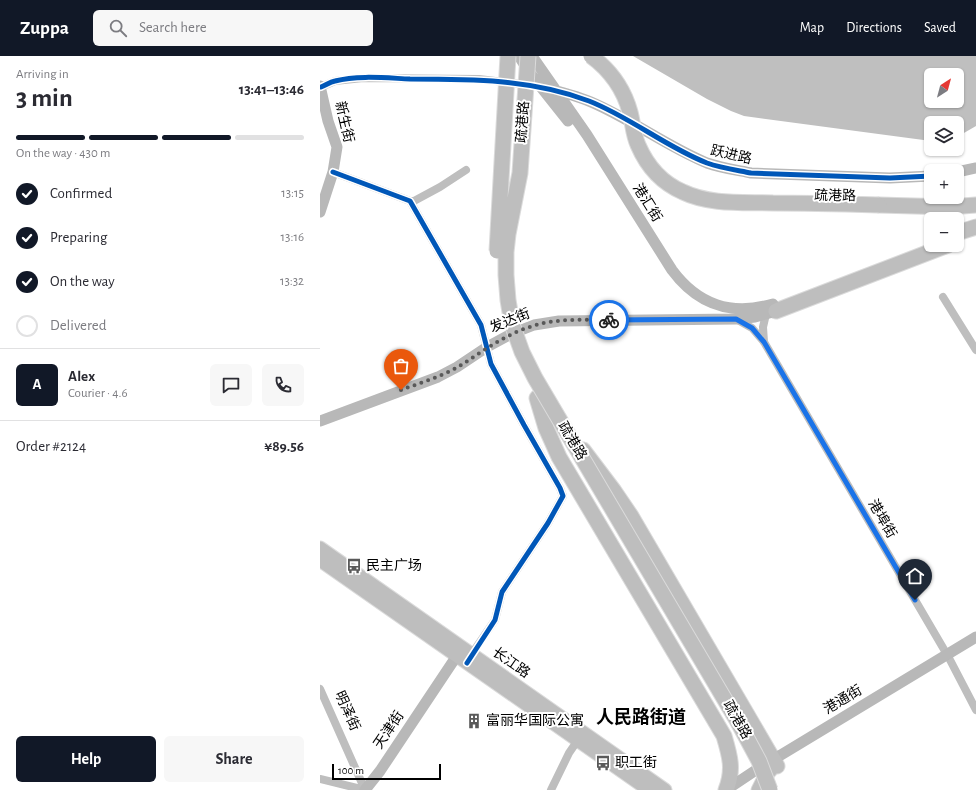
<!DOCTYPE html>
<meta charset="utf-8">
<style>
body{margin:0;font-family:"Alegreya Sans","Noto Sans SC",sans-serif;background:#f7f7f7;color:#2b2b33;height:100vh;display:flex;flex-direction:column;font-size:15px;white-space:nowrap}
*{box-sizing:border-box;margin:0}
p{font-size:13px;color:#7c7c81}
.icon{flex:none;width:22px;height:22px;fill:none;stroke:currentColor;stroke-width:2;stroke-linecap:round;stroke-linejoin:round}
.map{position:relative;flex:1;overflow:hidden}
.side{display:flex;flex-direction:column;background:#fff;width:320px}
.side>*{flex:none}
.needle{width:26px;rotate:36deg}
.buttons{position:absolute;left:604px;top:12px;display:grid;gap:8px}
.buttons a{display:grid;place-items:center;width:40px;height:40px;border-radius:6px;background:#fff;box-shadow:0 1px 3px #0004;font-size:20px}
.scale{position:absolute;left:12px;bottom:10px;width:109px;box-sizing:border-box;padding-left:4px;border:2px solid #000;border-top:0;font-size:11px;line-height:14px;white-space:nowrap;color:#000;-webkit-text-stroke:3px #fff;paint-order:stroke}
.pin{position:absolute;display:grid;place-items:center;width:34px;height:34px;color:#fff;margin:-41px -17px;border-radius:50% 50% 50% 0;rotate:-45deg;box-shadow:0 0 4px #0007}
.pin .icon{rotate:45deg}
.courier{position:absolute;display:grid;place-items:center;width:40px;height:40px;margin:-20px;border:3px solid #1a73e8;border-radius:50%;background:#fff;color:#222;box-shadow:0 1px 5px #0007}
.summary em{font-style:normal;font-weight:700}
.summary div{display:flex;flex-direction:column-reverse}
.summary{display:flex;align-items:center;justify-content:space-between;height:68px;padding:0 16px}
h1{font-size:26px;font-weight:700;line-height:30px}
.bar{display:grid;grid-template-columns:repeat(4,1fr);gap:6px 4px;align-content:center;height:48px;padding:0 16px}
.bar i{height:5px;border-radius:3px;background:#e1e1e2}
.bar .selected{background:#111827}
.bar p{grid-column:span 4}
.line{display:flex;align-items:center;gap:10px;padding:0 16px;border-top:1px solid #e1e1e2}
.line div{flex:1}
.round{display:grid;place-items:center;flex:none;width:42px;height:42px;border-radius:6px;background:#f7f7f7}
ol{padding:0 16px;list-style:none}
li{display:flex;align-items:center;gap:12px;height:44px}
li p{margin-inline-start:auto}
li .icon{padding:4px;border-radius:50%;background:#111827;color:#fff;stroke-width:4}
li:last-child{color:#7c7c81}
li i{width:22px;height:22px;border:2px solid #e1e1e2;border-radius:50%}
.cta{display:flex;gap:8px;margin-top:auto;padding:8px 16px}
.cta a{flex:1;height:46px;border-radius:6px;background:#111827;color:#fff;font-size:16px;font-weight:700;line-height:46px;text-align:center}
.cta a+a{background:#f7f7f7;color:#2b2b33}
header{display:flex;align-items:center;gap:24px;box-sizing:border-box;height:56px;padding:0 20px;background:#111827;color:#fff}
header strong{font-size:19px}
nav{display:flex;gap:22px;margin-inline-start:auto;font-size:14px}
.search{width:280px;height:36px;background:#f7f7f7;display:flex;align-items:center;gap:10px;box-sizing:border-box;padding:0 14px;border-radius:6px;color:#7c7c81;font-size:15px}
main{display:flex;flex:1;min-height:0}
.map>svg:first-child{display:block}
</style>
<header>
<strong>Zuppa</strong>
<div class="search"><svg class="icon" aria-label="search" viewBox="0 0 24 24"><circle cx="10" cy="10" r="6"/><path d="M15 15l6 6"/></svg>Search here</div>
<nav><a>Map</a><a>Directions</a><a>Saved</a></nav>
</header>
<main>
<section class="side">
<div class="summary"><div><h1>3 min</h1><p>Arriving in</p></div><em>13:41–13:46</em></div>
<div class="bar"><i class="selected"></i><i class="selected"></i><i class="selected"></i><i></i><p>On the way · 430 m</p></div>
<ol>
<li><svg class="icon" aria-label="check" viewBox="0 0 24 24"><path d="M5 12l5 5 9-10"/></svg>Confirmed<p>13:15</p></li>
<li><svg class="icon" aria-label="check" viewBox="0 0 24 24"><path d="M5 12l5 5 9-10"/></svg>Preparing<p>13:16</p></li>
<li><svg class="icon" aria-label="check" viewBox="0 0 24 24"><path d="M5 12l5 5 9-10"/></svg>On the way<p>13:32</p></li>
<li><i></i>Delivered</li>
</ol>
<div class="line" style="height:72px"><b class="round" style="background:#111827;color:#fff">A</b><div><b>Alex</b><p>Courier · 4.6</p></div><a class="round"><svg class="icon" aria-label="chat" viewBox="0 0 24 24"><path d="M4 5h16v11H9l-5 4z"/></svg></a><a class="round"><svg class="icon" aria-label="phone" viewBox="0 0 24 24"><path d="M5 4h4l2 5-3 2q2 4 5 5l2-3 5 2v4C11 20 4 13 5 4z"/></svg></a></div>
<div class="line" style="height:52px"><div>Order #2124</div><b>¥89.56</b></div>
<div class="cta"><a>Help</a><a>Share</a></div>
</section>
<div class="map">
<svg width="656" height="734" viewBox="0 0 656 734">
<rect width="100%" height="100%" fill="#fff"/>
<path fill="#bfbfbf" fill-rule="evenodd" d="M313,0H656V70L637,81V67H611V85L424,60L411,55L387,43ZM611,19H637V45H611Z"/>
<g fill="none" stroke-linecap="round" stroke-linejoin="round">
<g stroke="#dbdbdb" stroke-width="15">
<path id="primary" d="M0,492L345,734
M0,504L329,734
M438,734L444,722L451,714"/>
</g>
<g stroke="#dbdbdb" stroke-width="17">
<path id="highway" d="M559,149L630,151L656,149
M637,177L656,171
M456,255L628,189
M217,342L226,372L239,401L404,680C410,700 414,714 406,734
M263,394L294,435L311,460L457,710"/>
</g>
<path stroke="#bebebe" stroke-width="8" d="M1,31L15,25L43,22L159,23L208,29
M13,116L90,145L161,269L171,308L204,369L240,432L243,440L228,467L182,536L175,564L149,602
M90,145H94L120,131L146,114
M623,241L656,294
M416,263L432,272L444,286L629,602L656,654
M444,286L443,271L446,258
M0,633L45,734
M0,723L45,734
M231,734L249,697L260,681"/>
<path stroke="#b8b8b8" stroke-width="11" d="M199,0L209,16L248,65
M212,0L267,79L352,214C378,249 411,260 453,248
M0,30L8,65L17,91L13,116L0,156
M221,31C238,35 255,39 271,46C311,63 346,90 387,107C401,112 416,114 431,117L570,122L611,120
M637,116L656,112
M0,365L118,321L137,311L167,291L191,278L214,269L239,265L416,263L435,261L456,255
M45,734L60,715L142,592
M406,734L436,714L656,581"/>
<use href="#primary" stroke="#bebebe" stroke-width="13"/>
<use href="#highway" stroke="#bebebe" stroke-width="15"/>
<g stroke="#dbdbdb" stroke-width="17" stroke-linecap="butt">
<path id="highway-bridge" d="M208,0L200,117L188,178L186,196V219L188,244L192,268L202,296L215,322L418,666L439,705L450,734
M271,0C290,14 304,34 310,56C313,67 313,78 318,89C327,110 342,127 363,136C390,149 423,146 453,147C488,147 524,148 559,149
M177,195L188,0"/>
</g>
<use href="#highway-bridge" stroke="#bebebe" stroke-width="15"/>
<g stroke="#fff" stroke-width="8">
<path id="cycleway" d="M1,31C6,29 10,26 15,25C38,19 66,22 90,23C150,23 212,23 269,45C310,61 346,91 387,107C401,112 416,114 431,117L570,122L611,120
M13,116L90,145L161,269L171,308L204,369L240,432L243,440L228,467L182,536L175,564L147,607"/>
</g>
<use href="#cycleway" stroke="#0057b8" stroke-width="5"/>
</g>
<g fill="none" stroke-linecap="round" stroke-linejoin="round">
<path stroke="#595959" stroke-width="4" stroke-dasharray="0 7.2" d="M81,334C100,327 120,321 138,311C162,296 185,278 213,270C237,262 264,264 289,264"/>
<path stroke="#1a73e8" stroke-width="5" d="M289,264L416,263L432,272L444,286L595,544"/>
</g>
<defs>
<g id="bus-bare" transform="scale(1.2)"><path d="M-5-6H5V4H4V6H2V4H-2V6H-4V4H-5ZM-3.5-4V0h7V-4ZM-3.5 1.2v1.5H-2V1.2ZM2 1.2v1.5H3.5V1.2Z" fill="#595959" stroke="#fff" stroke-width="2.5" paint-order="stroke"/></g>
<g id="building-bare" transform="scale(1.2)"><path d="M-4-6H4V6H1V3H-1V6H-4ZM-2.5-4.3h1.7v1.8h-1.7ZM.8-4.3h1.7v1.8H.8ZM-2.5-1h1.7V.8h-1.7ZM.8-1h1.7V.8H.8Z" fill="#595959" stroke="#fff" stroke-width="2.5" paint-order="stroke"/></g>
</defs>
<g fill-rule="evenodd">
<use href="#bus-bare" x="34" y="510"/>
<use href="#building-bare" x="154" y="665"/>
<use href="#bus-bare" x="283" y="707"/>
</g>
<g text-anchor="middle" dominant-baseline="central" stroke-width="4" stroke-linejoin="round" paint-order="stroke">
<g font-size="14" fill="#000" stroke="#fff">
<text transform="translate(24 66) rotate(77)">新生街</text>
<text transform="translate(203 66) rotate(-86)">疏港路</text>
<text transform="translate(411 99) rotate(13)">跃进路</text>
<text transform="translate(515 140) rotate(1)">疏港路</text>
<text transform="translate(327 147) rotate(58)">港汇街</text>
<text transform="translate(190 265) rotate(-22)">发达街</text>
<text transform="translate(252 385) rotate(59)">疏港路</text>
<text transform="translate(562 463) rotate(60)">港埠街</text>
<text transform="translate(191 607) rotate(35)">长江路</text>
<text transform="translate(523 644) rotate(-31)">港通街</text>
<text transform="translate(27 655) rotate(66)">明泽街</text>
<text transform="translate(417 664) rotate(60)">疏港路</text>
<text transform="translate(69 674) rotate(-56)">天津街</text>
</g>
<g font-size="14" fill="#000" stroke="#fff" text-anchor="start">
<text x="46" y="510">民主广场</text>
<text x="166" y="665">富丽华国际公寓</text>
<text x="295" y="707">职工街</text>
</g>
<g font-size="18" font-weight="bold" fill="#000" stroke="#fff">
<text x="321" y="662">人民路街道</text>
</g>
</g>
</svg>
<div class="buttons">
<a><svg class="needle" viewBox="-14 -14 28 28"><path d="M0-13l5 13h-10z" fill="#e53935"/><path d="M0 13l5-13h-10z" fill="#7c7c81"/></svg></a>
<a><svg class="icon" aria-label="layers" viewBox="0 0 24 24"><path d="M12 4l9 5-9 5-9-5zM3 14l9 5 9-5"/></svg></a>
<a>+</a>
<a>−</a>
</div>
<div class="scale">100 m</div>
<div class="pin" style="left:81px;top:334px;background:#ea580c"><svg class="icon" aria-label="bag" viewBox="0 0 24 24"><path d="M5 8h14l-1 12H6zM9 8a3 3 0 0 1 6 0"/></svg></div>
<div class="pin" style="left:595px;top:544px;background:#1f2937"><svg class="icon" aria-label="home" viewBox="0 0 24 24"><path d="M3 11l9-7 9 7M6 9v11h12V9"/></svg></div>
<div class="courier" style="left:289px;top:264px"><svg class="icon" aria-label="bike" viewBox="0 0 24 24"><circle cx="6" cy="16" r="4"/><circle cx="18" cy="16" r="4"/><path d="M6 16l4-8h5l3 8M10 8l3 8H6M13 5h3"/></svg></div>
</div>
</main>
